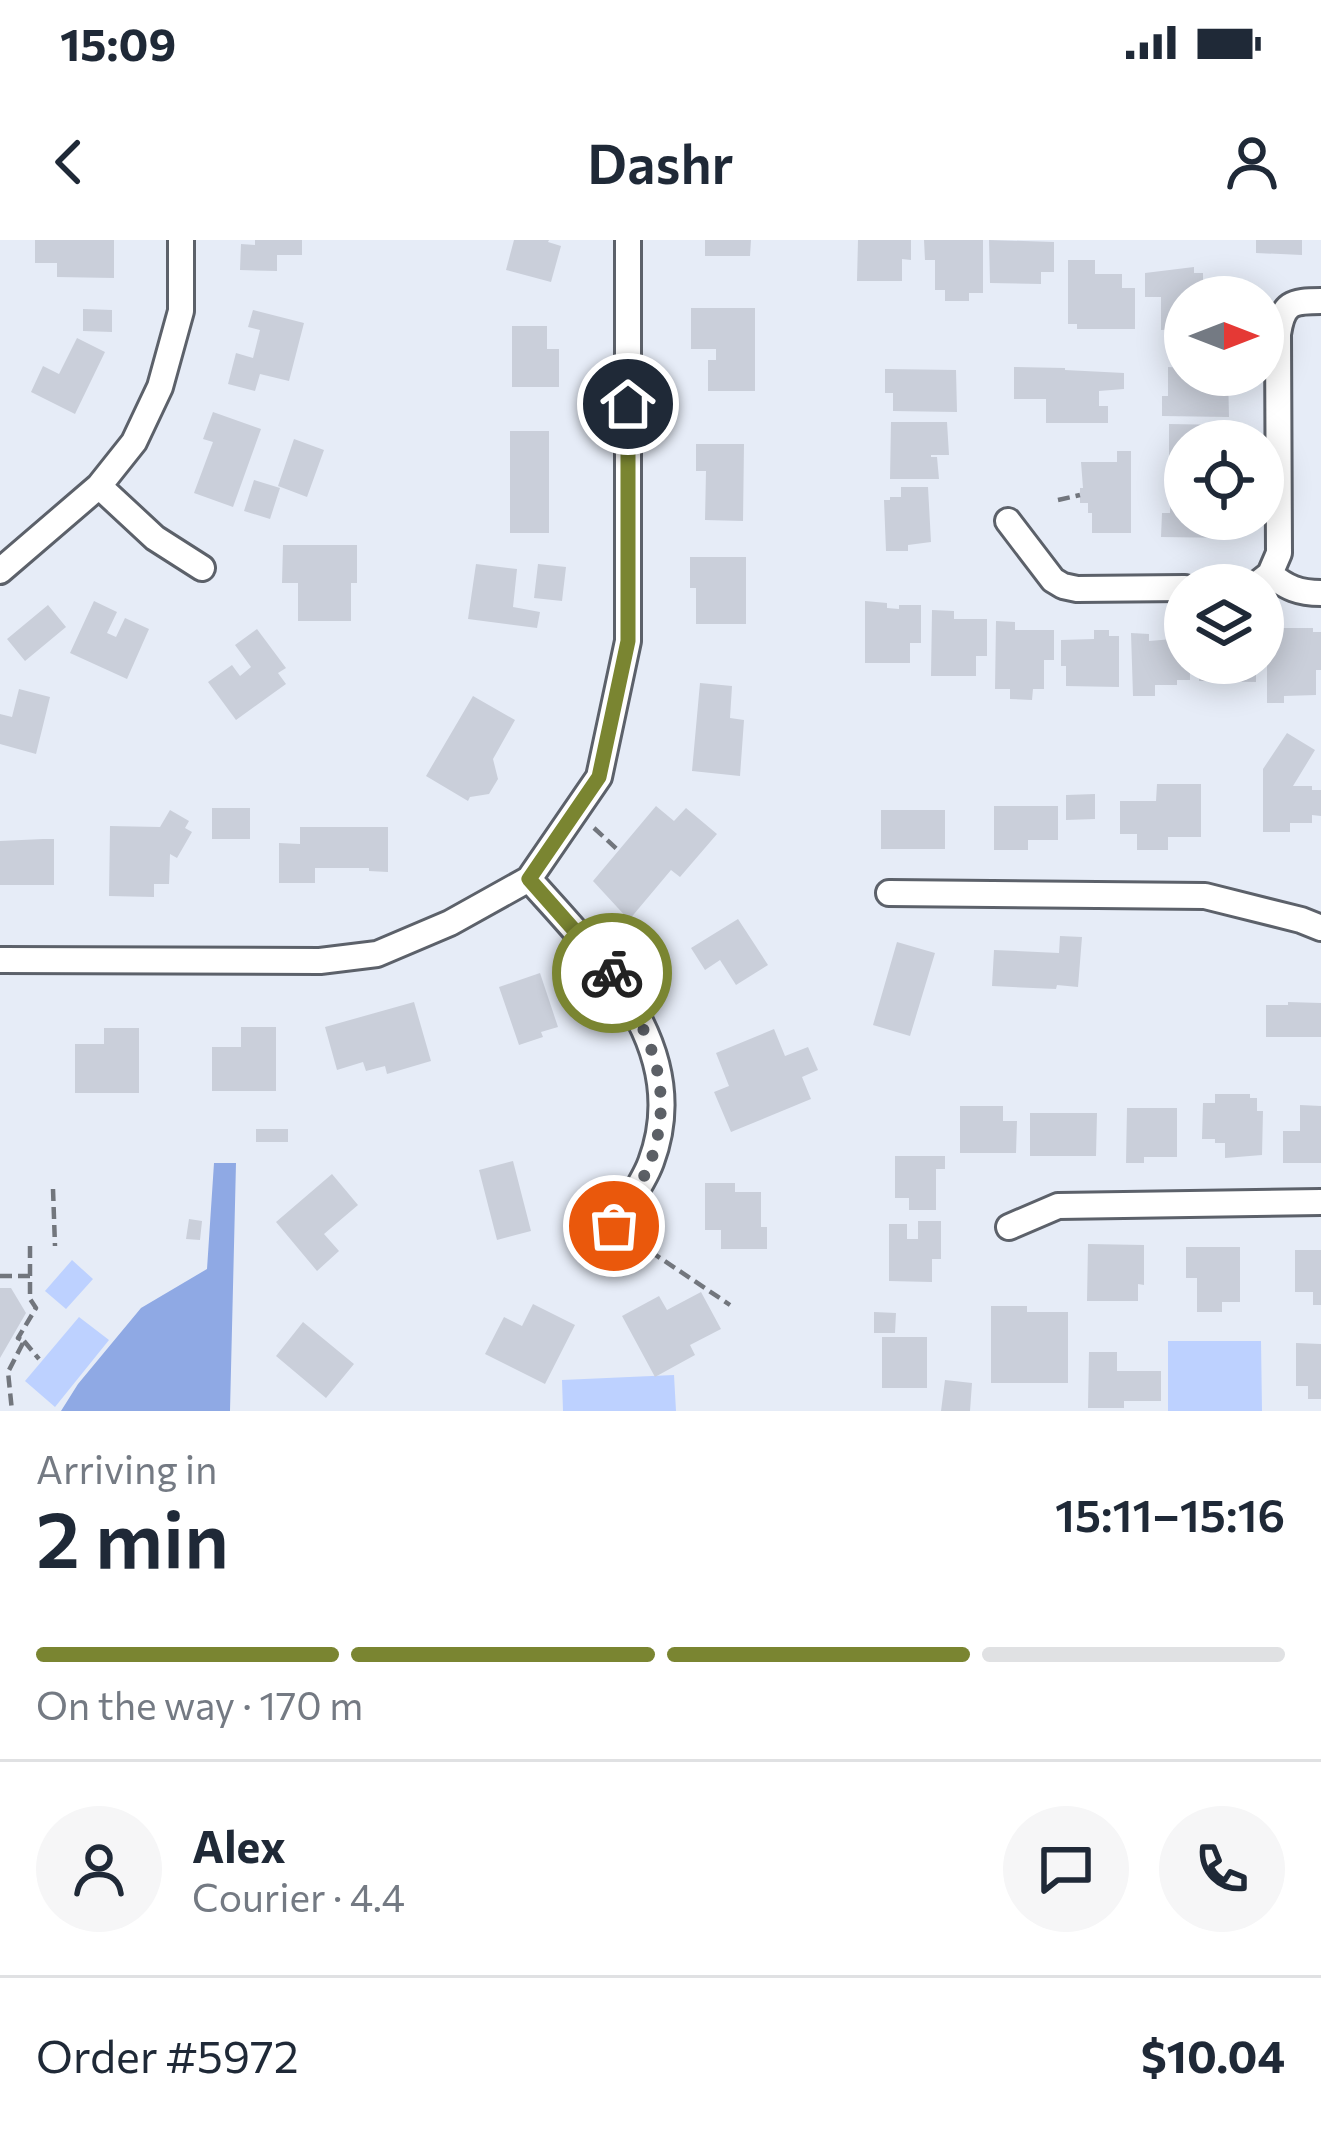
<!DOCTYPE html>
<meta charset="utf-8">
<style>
body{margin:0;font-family:Commissioner,sans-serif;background:#f6f6f7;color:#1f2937;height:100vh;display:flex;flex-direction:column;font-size:45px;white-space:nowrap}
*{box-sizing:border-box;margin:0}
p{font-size:39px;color:#747a83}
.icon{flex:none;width:66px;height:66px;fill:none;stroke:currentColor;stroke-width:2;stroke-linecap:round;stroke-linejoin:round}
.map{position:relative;height:1171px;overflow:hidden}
.details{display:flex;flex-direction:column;background:#fff;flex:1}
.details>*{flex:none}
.needle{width:78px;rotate:90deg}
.tools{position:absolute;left:1164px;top:36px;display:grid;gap:24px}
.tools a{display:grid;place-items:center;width:120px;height:120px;border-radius:50%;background:#fff;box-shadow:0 6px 30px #0003;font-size:60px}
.pin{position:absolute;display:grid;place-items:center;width:102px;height:102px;color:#fff;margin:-51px;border:6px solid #fff;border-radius:50%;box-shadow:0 3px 12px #0007}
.courier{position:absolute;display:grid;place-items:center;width:120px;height:120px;margin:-60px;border:9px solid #7a8531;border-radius:50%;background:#fff;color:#222;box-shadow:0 3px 15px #0007}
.summary em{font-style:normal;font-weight:600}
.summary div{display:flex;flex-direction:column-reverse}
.summary{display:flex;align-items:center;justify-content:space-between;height:204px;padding:0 36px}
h1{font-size:78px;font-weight:600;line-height:90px}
.bar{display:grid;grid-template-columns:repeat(4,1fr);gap:18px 12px;align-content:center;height:144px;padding:0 36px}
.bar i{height:15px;border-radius:9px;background:#e0e1e3}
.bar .on{background:#7a8531}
.bar p{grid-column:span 4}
.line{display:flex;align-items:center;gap:30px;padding:0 36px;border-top:3px solid #e0e1e3}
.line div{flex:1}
.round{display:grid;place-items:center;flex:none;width:126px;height:126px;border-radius:63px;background:#f6f6f7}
.status{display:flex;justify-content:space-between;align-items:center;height:84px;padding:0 60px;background:#fff;direction:ltr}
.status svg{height:33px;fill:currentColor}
header{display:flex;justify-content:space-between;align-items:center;height:156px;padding:0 36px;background:#fff;font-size:54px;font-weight:600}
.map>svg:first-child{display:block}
</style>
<div class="status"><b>15:09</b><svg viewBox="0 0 49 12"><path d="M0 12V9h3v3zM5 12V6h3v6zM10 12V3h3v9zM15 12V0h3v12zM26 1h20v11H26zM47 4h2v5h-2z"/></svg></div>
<header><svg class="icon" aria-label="back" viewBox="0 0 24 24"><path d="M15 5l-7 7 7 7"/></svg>Dashr<svg class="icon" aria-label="person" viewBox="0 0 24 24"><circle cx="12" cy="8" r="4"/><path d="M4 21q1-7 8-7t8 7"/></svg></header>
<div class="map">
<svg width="1321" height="1171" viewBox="0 0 1321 1171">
<rect width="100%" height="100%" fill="#e6ecf7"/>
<path fill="#bdd1ff" d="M72,1020L93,1039L66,1069L45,1051Z
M79,1077L109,1100L55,1167L25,1141Z
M1168,1101H1261L1262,1171H1168Z
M674,1135L676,1171H563L562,1140Z"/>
<path fill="#8fa9e4" d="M214,923H236L230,1171H61L78,1144L141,1068L207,1029Z"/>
<path fill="#cacfda" d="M35,0H114V38L57,37V23H35Z
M255,0H302V15H277V31L240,30L241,4L255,5Z
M514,0H549L548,2L561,6L551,42L506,30Z
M705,0H751L750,16H705Z
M858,0H911V20L902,19V41H857Z
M924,0H983V53H969V61H945V50H935V20H925Z
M989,0L1054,2V32H1041V44L990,43Z
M1256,0H1302V15L1256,13Z
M1068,20H1095V34H1122V48H1135V89H1077V84H1068Z
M1194,27V33H1203V41L1211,40V57H1185V89L1161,90V57H1145V33Z
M691,68H755V151H708V120H716V109H691Z
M83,69L112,70V92L83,91Z
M253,70L304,83L289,141L260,134L255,151L228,144L236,113L253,118L260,90L248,87Z
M512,86H547V109H559V147H512Z
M77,98L105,112L75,174L31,152L43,126L59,134Z
M1014,127L1065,128V130L1124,133V149L1099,151V166H1108V183H1046V159H1014Z
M1168,127L1185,128V135H1228L1229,177L1162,176V156H1168Z
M885,129L956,130L957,172L893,171V153H885Z
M213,172L261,189L233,267L194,253L213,202L203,199Z
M891,182H947L949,215H931V217H937L939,239H890Z
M1169,184L1228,185V201H1185V229H1169Z
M510,191H549V293H510Z
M294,199L324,210L307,257L278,246Z
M696,204H744L743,281L705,280L706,231H696Z
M1117,211H1131V293H1092V273H1088V263H1080V248H1083L1081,222H1117Z
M254,240L280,248L270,279L244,271Z
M901,247H928L931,302L908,305V311H886L884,260H890V257H901Z
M1171,247L1185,248V279H1234L1233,298L1161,297L1162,273H1170Z
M283,305H357V343H351V381H298V343H282Z
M690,317H746V384H696V348H690Z
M476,324L517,329L513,367L540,372L537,388L468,379Z
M538,324L566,327L562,361L534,358Z
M94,361L117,372L107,393L116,397L125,378L149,389L127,439L70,413Z
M865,361L887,363V368L899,369V365H921V403H910V423H865Z
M48,365L66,387L25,421L7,399Z
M932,370L954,371V379H987V416H976V436H931Z
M996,381L1015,382V390H1054V420H1044V449H1033L1032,460L1010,459V449H995Z
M1281,388H1313V392H1321V430H1316V455L1284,456V463H1267V394H1281Z
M257,389L286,428L278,433L286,444L236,480L208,442L232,425L240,436L251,427L235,405Z
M1094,390H1109V396H1119V447L1066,446V426H1061V400L1094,399Z
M1131,393L1149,394V401L1185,398V423H1190V440H1177V445H1155V456H1133Z
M1200,423H1256V442L1199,441Z
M700,443L732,446L730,478L744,480L740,536L692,531Z
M19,449L50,457L36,514L0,504V474L12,477Z
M473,456L515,480L493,519L498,539L489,554L470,557L468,561L426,536Z
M1287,493L1315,510L1293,546H1312V550H1321V576L1312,575V583H1290V592H1263V529Z
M1157,544H1201V597H1168V610H1137V594H1120V561H1156Z
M1095,554V579L1066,580V555Z
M656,566L674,581L686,568L717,594L680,637L671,630L629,680L593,641Z
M994,566H1058V600H1028V610H994Z
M212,568H250V599H212Z
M170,570L189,581L185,588L192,592L177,618L170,614L169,644H154V657L109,656L110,586L160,587Z
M881,570H945V609H881Z
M300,587H388V632L369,631V628H315V643H279V603L300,604Z
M43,599H54V645H0V601Z
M738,679L768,725L736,745L720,720L705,730L691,708Z
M1060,696L1082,697L1078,747L1057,745L1056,749L992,746L994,710L1059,713Z
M897,702L935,713L910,796L873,785Z
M540,733L558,787L541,792L543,797L519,805L499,747Z
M414,762L431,821L387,834L385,826L366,831L363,822L337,830L325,787Z
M1288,762L1321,763V797H1266V765H1288Z
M241,787H276V851H212V807H241Z
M104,788H139V853H75V804H104Z
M774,789L785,816L808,807L818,830L802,837L811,859L731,892L714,852L729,846L716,813Z
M1215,854H1250V858H1257V871H1263L1262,915L1225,918V903H1215V899H1202L1203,863H1215Z
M1300,865L1321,866V923H1283V891H1300Z
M960,866H1003V881H1017L1016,913H960Z
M1127,868H1177V917H1144V923H1126Z
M1030,873H1097L1096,916H1030Z
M256,889H288V902H256Z
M895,916H945V929H936V970H909V958H895Z
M513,921L531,991L497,1000L479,930Z
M332,934L358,965L324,994L339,1011L317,1031L276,982Z
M705,943H735V952H761V987H767V1009H721V990H705Z
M189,979L202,981L200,1000L186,999Z
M918,981H941V1019H932V1042L889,1041V984H907V999H918Z
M1088,1004L1144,1005V1045L1138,1044V1061H1087Z
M1186,1007H1240V1062H1222V1072H1197V1038H1186Z
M1295,1010H1321V1065H1313V1052H1295Z
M0,1048H11L26,1073L0,1118Z
M701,1052L721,1089L690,1105L695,1115L655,1137L622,1076L659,1056L667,1070Z
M533,1064L575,1085L545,1144L485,1114L504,1077L522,1086Z
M991,1066H1027V1072H1068V1143H991Z
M874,1072L896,1073L895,1093H874Z
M303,1082L354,1124L326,1158L276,1116Z
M882,1097H927V1148H882Z
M1296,1103L1321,1104V1159H1308V1146H1296Z
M1089,1112H1117V1131H1161V1161H1124V1168H1088Z
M945,1140L972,1143L970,1171H941Z"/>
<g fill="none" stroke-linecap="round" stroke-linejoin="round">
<g stroke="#5c616a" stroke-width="30">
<path id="street" d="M99,246L155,298L202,328
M1008,281L1053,340L1063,346L1077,349L1185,348
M0,331L99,246L134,202L160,147L181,71V0
M1270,334C1287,348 1299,353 1321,353
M1256,345L1270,334L1279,313L1278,94C1283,63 1291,61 1321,61
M529,639C598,717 694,807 651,922C643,944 626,966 614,986
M889,653L1205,656L1301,680L1321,688
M0,720L320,721L377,714L450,683L529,639L599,537L628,401V0
M1009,987L1058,966L1321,962"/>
</g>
<path stroke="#72767d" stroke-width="4.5" stroke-dasharray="12 6" stroke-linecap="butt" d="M1058,260L1080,255
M594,588L619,611
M53,949L55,1006
M635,1001L730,1065
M0,1036H30V1059L36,1068L18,1098L24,1101L8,1132L12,1171
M30,1036V1006
M24,1101L39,1119"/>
<use href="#street" stroke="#fff" stroke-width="24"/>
</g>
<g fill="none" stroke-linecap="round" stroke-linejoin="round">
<path stroke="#5c6066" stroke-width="12" stroke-dasharray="0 21.6" d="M612,733C650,793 676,848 651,920C643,943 626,965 614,986"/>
<path stroke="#7a8531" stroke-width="15" d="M612,733L529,639L599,537L628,401V164"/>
</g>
</svg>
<div class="tools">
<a><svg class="needle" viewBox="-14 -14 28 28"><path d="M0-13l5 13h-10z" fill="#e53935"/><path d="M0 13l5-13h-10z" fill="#747a83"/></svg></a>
<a><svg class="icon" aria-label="locate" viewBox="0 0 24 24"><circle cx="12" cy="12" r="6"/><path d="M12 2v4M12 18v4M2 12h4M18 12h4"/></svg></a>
<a><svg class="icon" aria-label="layers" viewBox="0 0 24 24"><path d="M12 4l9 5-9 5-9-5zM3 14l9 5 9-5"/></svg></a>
</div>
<div class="pin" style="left:614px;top:986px;background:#ea580c"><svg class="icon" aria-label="bag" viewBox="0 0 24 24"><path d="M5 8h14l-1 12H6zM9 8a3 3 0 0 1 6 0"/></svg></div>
<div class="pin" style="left:628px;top:164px;background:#1f2937"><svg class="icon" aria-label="home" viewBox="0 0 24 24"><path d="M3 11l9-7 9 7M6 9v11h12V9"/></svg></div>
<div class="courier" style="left:612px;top:733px"><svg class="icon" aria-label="bike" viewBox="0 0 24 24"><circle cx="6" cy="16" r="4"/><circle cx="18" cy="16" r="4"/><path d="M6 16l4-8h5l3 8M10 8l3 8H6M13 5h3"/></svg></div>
</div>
<section class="details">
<div class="summary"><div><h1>2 min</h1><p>Arriving in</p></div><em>15:11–15:16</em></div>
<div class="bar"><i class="on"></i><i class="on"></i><i class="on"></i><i></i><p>On the way · 170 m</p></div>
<div class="line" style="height:216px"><a class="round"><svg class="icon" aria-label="person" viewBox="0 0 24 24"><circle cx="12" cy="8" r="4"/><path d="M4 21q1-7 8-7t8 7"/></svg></a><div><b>Alex</b><p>Courier · 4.4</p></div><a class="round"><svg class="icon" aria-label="chat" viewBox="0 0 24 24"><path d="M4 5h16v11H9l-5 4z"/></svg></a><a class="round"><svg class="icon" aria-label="phone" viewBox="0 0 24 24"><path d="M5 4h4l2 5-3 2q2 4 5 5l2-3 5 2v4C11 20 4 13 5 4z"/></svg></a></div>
<div class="line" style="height:156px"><div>Order #5972</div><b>$10.04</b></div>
</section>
